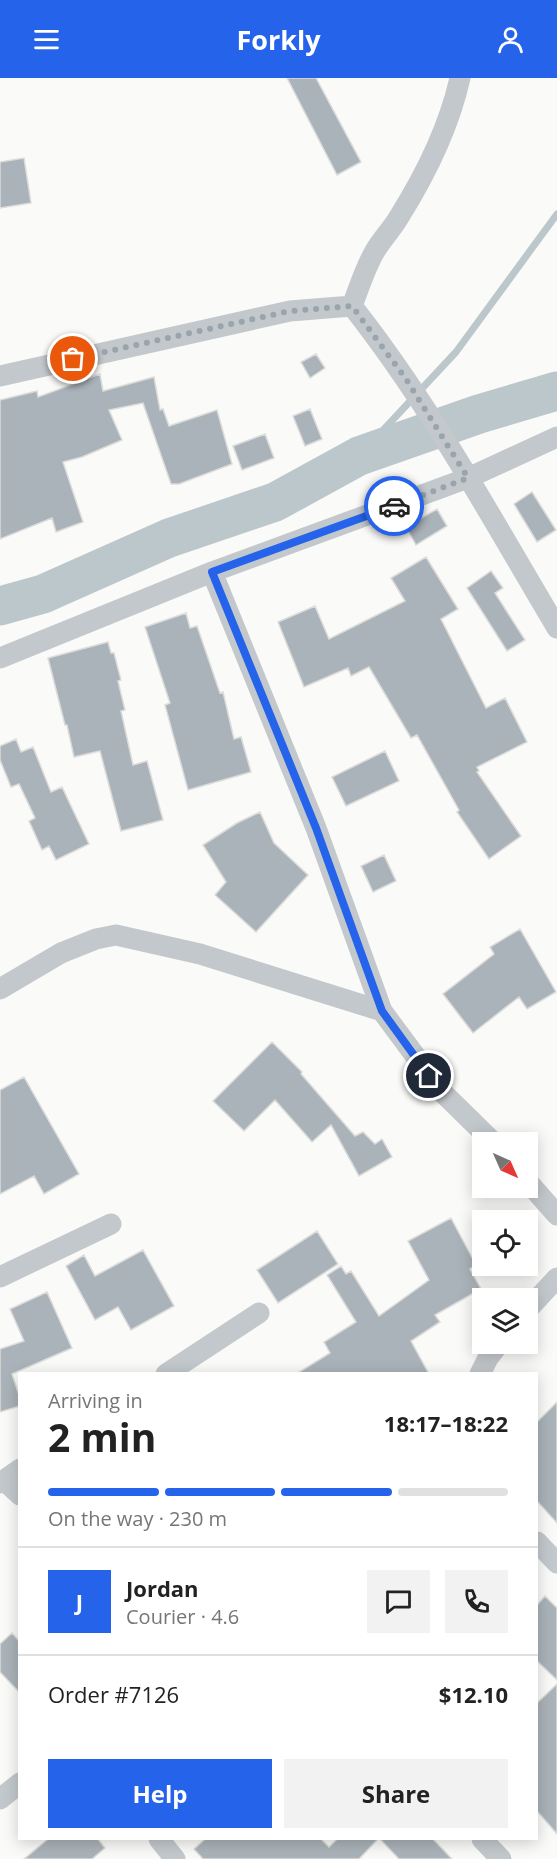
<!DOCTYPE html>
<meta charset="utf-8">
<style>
body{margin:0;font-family:"Open Sans",sans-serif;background:#f2f2f2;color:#222;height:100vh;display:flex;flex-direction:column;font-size:22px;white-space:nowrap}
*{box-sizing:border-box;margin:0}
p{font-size:20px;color:#767676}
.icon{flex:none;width:33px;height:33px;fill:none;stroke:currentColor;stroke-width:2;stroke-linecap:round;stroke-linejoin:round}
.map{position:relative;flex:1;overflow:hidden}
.panel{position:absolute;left:18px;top:1294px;width:520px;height:468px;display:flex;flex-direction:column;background:#fff;border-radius:0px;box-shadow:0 3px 15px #0003}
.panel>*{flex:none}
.needle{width:39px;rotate:135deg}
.tools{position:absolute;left:472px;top:1054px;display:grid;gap:12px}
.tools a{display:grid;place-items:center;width:66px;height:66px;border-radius:0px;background:#fff;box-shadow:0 3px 15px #0003;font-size:30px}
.pin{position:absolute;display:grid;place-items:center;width:51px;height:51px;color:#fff;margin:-26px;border:3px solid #fff;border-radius:50%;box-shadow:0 2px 6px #0007}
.courier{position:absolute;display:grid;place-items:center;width:60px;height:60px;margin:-30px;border:4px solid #2563eb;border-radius:50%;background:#fff;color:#222;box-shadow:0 2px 8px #0007}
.summary em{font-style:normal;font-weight:700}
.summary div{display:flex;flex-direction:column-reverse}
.summary{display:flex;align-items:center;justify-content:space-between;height:102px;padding:0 30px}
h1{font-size:39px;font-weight:700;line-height:45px}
.bar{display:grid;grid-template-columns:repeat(4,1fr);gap:9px 6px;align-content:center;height:72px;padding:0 30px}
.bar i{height:8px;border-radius:4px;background:#e0e0e0}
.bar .current{background:#2563eb}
.bar p{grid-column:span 4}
.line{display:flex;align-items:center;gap:15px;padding:0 30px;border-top:2px solid #e0e0e0}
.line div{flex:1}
.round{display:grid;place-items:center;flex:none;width:63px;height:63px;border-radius:0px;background:#f2f2f2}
.cta{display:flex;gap:12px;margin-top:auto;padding:12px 30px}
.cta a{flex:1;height:69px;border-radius:0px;background:#2563eb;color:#fff;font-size:24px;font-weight:700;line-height:69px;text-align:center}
.cta a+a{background:#f2f2f2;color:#222}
header{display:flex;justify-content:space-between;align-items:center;height:78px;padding:0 30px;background:#2563eb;color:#fff;font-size:27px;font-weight:700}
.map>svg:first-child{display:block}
</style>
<header><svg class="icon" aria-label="menu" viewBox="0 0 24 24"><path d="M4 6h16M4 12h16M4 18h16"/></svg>Forkly<svg class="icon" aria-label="person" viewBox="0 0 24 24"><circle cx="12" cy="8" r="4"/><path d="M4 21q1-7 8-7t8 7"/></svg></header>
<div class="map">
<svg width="557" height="1781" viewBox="0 0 557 1781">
<rect width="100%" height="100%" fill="#fafaf8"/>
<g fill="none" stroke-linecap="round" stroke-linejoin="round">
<path stroke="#bbc7cb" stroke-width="7" d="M359,378L456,274L557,136"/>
<path stroke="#bbc7cb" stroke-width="39" d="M0,528L43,516L169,460L275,424L359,378L479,336L557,313"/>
</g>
<path fill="#aab3b9" stroke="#dcdcda" stroke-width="1.5" d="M287,0H316L361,84L337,97Z
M24,80L31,125L0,130V84Z
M316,276L325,290L310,300L301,284Z
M100,296L103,313L154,299L160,332L163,331L169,348L217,332L232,386L179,406H171L143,325L109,332L122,362L82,379L63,384L83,444L56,454L52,440L0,461V322L37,313L38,319Z
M310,331L322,361L305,368L293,338Z
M265,356L274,380L242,392L233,368Z
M532,414L556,452L537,464L514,426Z
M437,431L447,448L416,467L406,449Z
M426,479L458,531L441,541L486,630L505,620L527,664L477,689L479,693L477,694L521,758L489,781L457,734L459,732L417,657L411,660L369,589L351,598L348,590L304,609L278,544L315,528L329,561L405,523L391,500Z
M491,493L503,510L495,515L525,562L507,573L467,510Z
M186,535L190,550L197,548L220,615L223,614L234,661L241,659L251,694L188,712L165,627L170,625L145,549Z
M108,564L111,575H114L121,602L118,603L125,632L121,633L133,687L147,683L163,742L121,753L100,673L74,679L67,647H65L48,580Z
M16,661L21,674L33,669L51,714L62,709L89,766L56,782L49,768L42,772L29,743L35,740L19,706L11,709L0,682V668Z
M385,673L399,703L346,728L332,699Z
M260,734L274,765L308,797L256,854L215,817L226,804L203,767L237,745Z
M384,777L396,803L373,814L361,788Z
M520,851L556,914L527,931L519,919L473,955L443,916L494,876L490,869Z
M272,964L302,994L301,996L355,1058L363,1054L375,1066L382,1061L392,1079L359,1098L331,1047L312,1064L275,1022L244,1053L213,1023Z
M24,999L79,1096L44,1116L34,1098L0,1116V1012Z
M451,1140L476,1187L470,1191L481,1211L435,1237L440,1244L411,1263L429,1296H296L330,1275L324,1264L356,1244L327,1197L341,1188L346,1196L351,1193L379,1238L429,1202L408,1163Z
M317,1153L338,1186L278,1225L257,1192Z
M143,1172L174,1228L131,1252L118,1229L95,1242L66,1188L84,1177L95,1198Z
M47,1214L72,1270L12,1296L20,1320V1328L0,1334V1271L24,1263L10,1231Z
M557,1324V1445L537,1423V1344Z
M545,1518L557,1530V1602L537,1583V1527Z
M12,1555L20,1564V1615L0,1594V1566Z
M557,1606V1756L537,1733V1625Z
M48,1761H98L105,1770L92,1781H24Z
M205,1761H321L329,1769L337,1761H378L359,1781H203L194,1771Z
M380,1761H433L452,1781H399Z"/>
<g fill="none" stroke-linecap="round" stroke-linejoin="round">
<path stroke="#c3c8cc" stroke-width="21" d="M352,228C431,328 492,441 557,550
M352,228C359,210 365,190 375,173C382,161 392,151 399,139C426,96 449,49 460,0
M0,298L290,233L352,228
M212,494L316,750L382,933L442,1014L494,1065
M0,580L212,494L468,400L557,359
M0,911L61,875L96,861L116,857L200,876L382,933
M528,1104L557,1137
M0,1199L111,1146
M528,1231L557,1200
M166,1296L259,1235
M480,1296L488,1280L499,1266
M4,1402L20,1417
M0,1405L20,1391
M537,1464L557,1485
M0,1721L20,1705
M159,1761L175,1781
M482,1761L501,1781"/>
</g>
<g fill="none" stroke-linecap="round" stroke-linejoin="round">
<path stroke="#99a4ac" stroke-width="6" stroke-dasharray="0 10.8" d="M73,281L290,233L352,228L406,301L468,400L394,428"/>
<path stroke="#2563eb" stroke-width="8" d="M394,428L212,494L316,750L382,933L429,998"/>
</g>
</svg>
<div class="tools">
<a><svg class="needle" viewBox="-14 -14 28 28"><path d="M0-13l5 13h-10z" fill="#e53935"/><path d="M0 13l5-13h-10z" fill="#767676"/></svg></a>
<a><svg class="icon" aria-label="locate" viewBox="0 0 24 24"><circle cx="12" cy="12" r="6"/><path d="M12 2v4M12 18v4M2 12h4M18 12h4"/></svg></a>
<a><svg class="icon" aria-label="layers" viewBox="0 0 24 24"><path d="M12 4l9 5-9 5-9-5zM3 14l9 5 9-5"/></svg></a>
</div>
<div class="pin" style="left:73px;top:281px;background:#ea580c"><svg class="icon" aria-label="bag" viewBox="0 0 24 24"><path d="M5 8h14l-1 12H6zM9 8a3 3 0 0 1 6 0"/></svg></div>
<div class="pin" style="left:429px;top:998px;background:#1f2937"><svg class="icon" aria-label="home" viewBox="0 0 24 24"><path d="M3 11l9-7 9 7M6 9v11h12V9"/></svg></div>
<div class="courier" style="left:394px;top:428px"><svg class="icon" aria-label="car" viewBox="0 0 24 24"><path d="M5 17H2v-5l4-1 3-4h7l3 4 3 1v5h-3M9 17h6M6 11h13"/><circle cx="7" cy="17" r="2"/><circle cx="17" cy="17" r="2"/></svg></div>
<section class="panel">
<div class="summary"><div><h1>2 min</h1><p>Arriving in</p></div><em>18:17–18:22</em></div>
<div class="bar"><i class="current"></i><i class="current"></i><i class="current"></i><i></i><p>On the way · 230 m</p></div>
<div class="line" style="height:108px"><b class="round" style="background:#2563eb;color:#fff">J</b><div><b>Jordan</b><p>Courier · 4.6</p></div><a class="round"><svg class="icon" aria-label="chat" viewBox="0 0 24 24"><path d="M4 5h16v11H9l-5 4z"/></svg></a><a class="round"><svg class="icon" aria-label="phone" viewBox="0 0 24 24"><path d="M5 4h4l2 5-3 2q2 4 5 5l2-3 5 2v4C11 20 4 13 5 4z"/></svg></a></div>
<div class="line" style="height:78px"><div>Order #7126</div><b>$12.10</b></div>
<div class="cta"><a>Help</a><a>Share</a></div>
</section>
</div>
